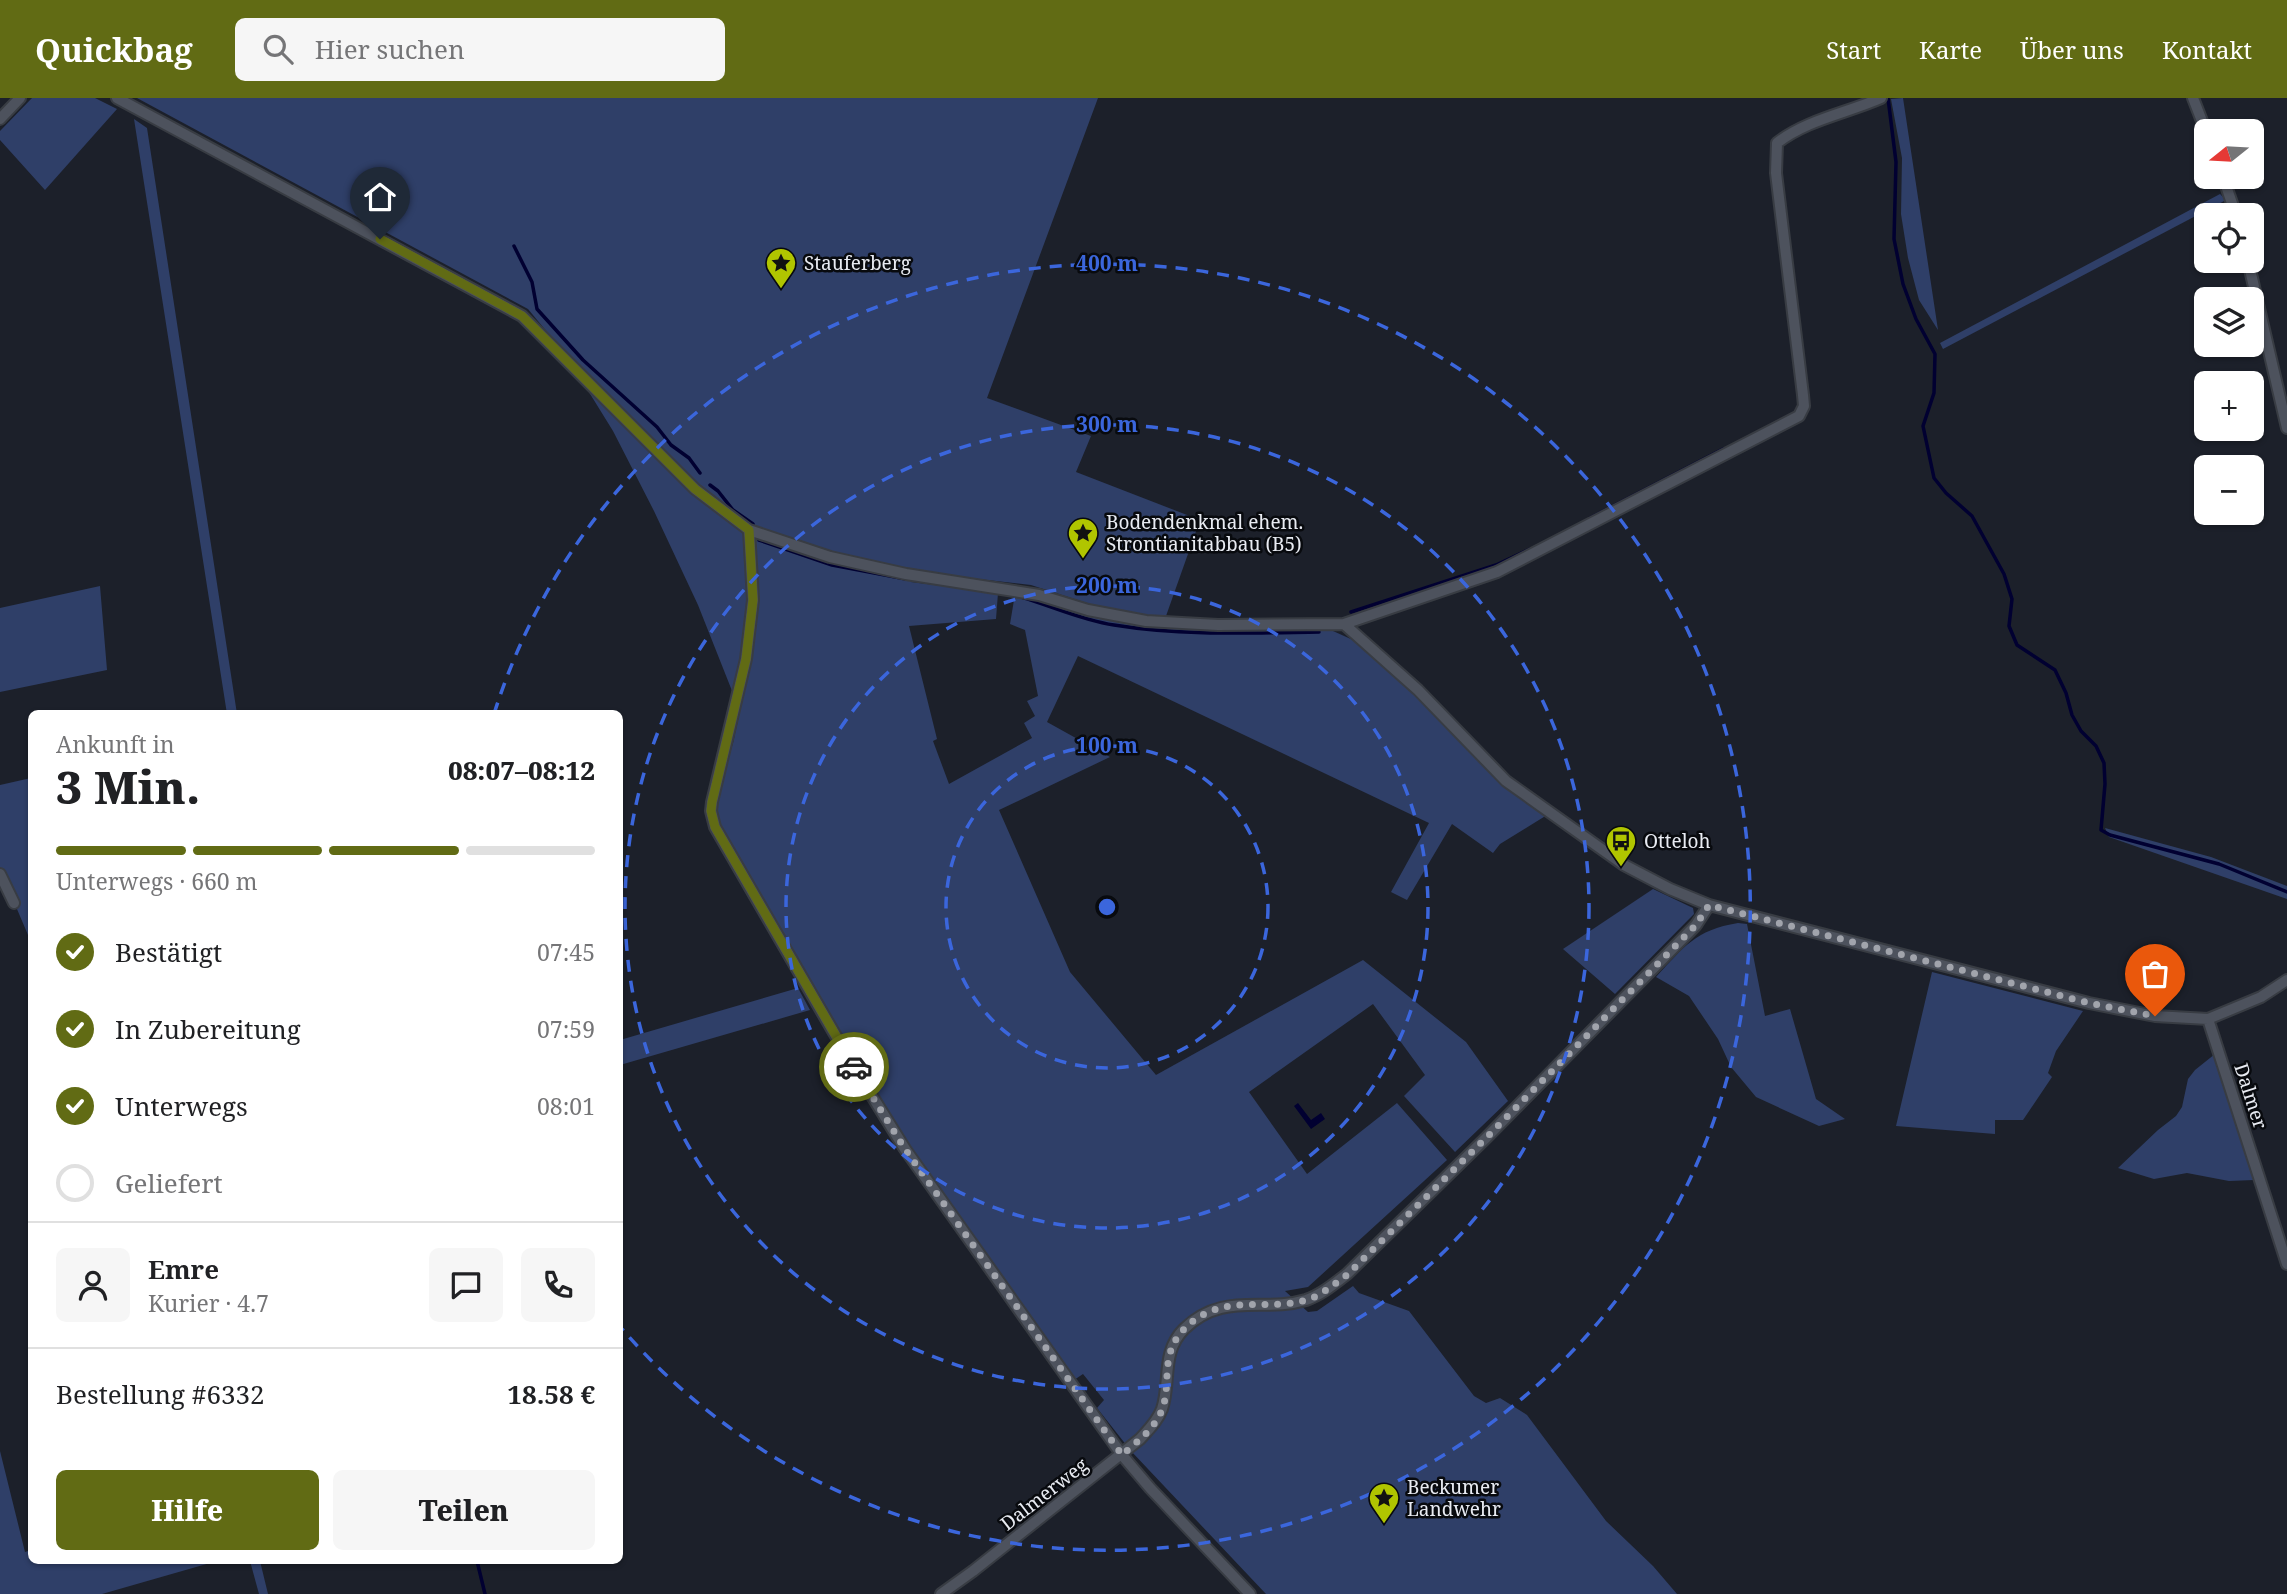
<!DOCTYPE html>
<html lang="de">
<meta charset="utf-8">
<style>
body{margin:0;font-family:"Noto Serif",serif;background:#f6f6f6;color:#202124;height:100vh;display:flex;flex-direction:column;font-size:26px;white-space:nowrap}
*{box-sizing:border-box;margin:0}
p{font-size:23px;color:#757577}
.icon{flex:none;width:38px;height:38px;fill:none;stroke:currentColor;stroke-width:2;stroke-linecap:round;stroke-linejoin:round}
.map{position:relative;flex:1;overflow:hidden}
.panel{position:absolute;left:28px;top:612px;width:595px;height:854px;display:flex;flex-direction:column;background:#fff;border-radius:10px;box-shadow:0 2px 5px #0004}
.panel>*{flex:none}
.needle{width:46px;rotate:252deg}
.fabs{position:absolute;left:2194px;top:21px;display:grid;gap:14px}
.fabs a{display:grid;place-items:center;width:70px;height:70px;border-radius:10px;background:#fff;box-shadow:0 2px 5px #0004;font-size:35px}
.pin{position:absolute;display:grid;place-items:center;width:60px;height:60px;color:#fff;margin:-72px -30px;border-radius:50% 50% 50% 0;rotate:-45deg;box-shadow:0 0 7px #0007}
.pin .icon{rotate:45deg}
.courier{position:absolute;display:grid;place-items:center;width:70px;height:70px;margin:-35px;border:5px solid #616b14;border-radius:50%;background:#fff;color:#222;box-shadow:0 2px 9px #0007}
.headline em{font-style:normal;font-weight:800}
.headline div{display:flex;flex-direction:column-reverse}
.headline{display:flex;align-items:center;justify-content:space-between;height:119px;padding:0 28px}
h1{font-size:46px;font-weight:800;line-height:52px}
.bar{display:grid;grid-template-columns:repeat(4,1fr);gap:10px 7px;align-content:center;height:84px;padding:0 28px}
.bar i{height:9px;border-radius:5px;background:#e0e0e0}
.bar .selected{background:#616b14}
.bar p{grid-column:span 4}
.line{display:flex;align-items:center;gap:18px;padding:0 28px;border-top:2px solid #e0e0e0}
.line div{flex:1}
.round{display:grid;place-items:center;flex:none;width:74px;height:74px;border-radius:10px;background:#f6f6f6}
ol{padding:0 28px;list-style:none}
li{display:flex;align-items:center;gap:21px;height:77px}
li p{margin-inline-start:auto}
li .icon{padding:7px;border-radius:50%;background:#616b14;color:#fff;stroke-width:4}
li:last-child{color:#757577}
li i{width:38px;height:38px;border:4px solid #e0e0e0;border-radius:50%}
.button{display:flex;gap:14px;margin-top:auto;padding:14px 28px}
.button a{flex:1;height:80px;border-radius:10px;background:#616b14;color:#fff;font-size:28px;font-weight:800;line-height:80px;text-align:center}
.button a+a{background:#f6f6f6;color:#202124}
header{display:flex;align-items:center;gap:42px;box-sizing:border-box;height:98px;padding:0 35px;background:#616b14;color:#fff}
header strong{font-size:33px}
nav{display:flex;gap:38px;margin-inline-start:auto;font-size:24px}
.search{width:490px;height:63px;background:#f6f6f6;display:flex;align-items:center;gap:18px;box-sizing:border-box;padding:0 24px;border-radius:10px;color:#757577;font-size:26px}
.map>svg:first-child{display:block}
</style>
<header>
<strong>Quickbag</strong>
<div class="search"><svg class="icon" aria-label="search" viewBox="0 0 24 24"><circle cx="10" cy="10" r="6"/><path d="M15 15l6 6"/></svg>Hier suchen</div>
<nav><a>Start</a><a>Karte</a><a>Über uns</a><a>Kontakt</a></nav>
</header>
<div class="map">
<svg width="2287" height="1496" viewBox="0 0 2287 1496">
<rect width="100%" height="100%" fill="#1c202a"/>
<path fill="#2f3f68" d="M32,0H95L117,11L45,92L0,42V33Z
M137,0H1098L987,300L1091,338L1076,374L1200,422L1166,518H1148L1096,508L1031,487L917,474L911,484L998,495L996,521L909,528L937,641L933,643L949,686L1032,640L1024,625L1035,618L1027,603L1038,598L1025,532L1010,526L1015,496L1039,501L1078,516L1145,527L1309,530L1333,533L1353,542L1370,555L1405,585L1490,675L1547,717L1500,746L1493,755L1452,726L1407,802L1391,794L1429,725L1078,558L1047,624L1110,659L999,712L1070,874L1156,977L1363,862L1466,944L1508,1003L1455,1054L1404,998L1425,977L1373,906L1249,994L1307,1076L1397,1005L1447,1062L1308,1189L1285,1193L1308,1214L1317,1213L1353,1188L1359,1195L1409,1213L1474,1298L1486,1305L1500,1300L1527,1317L1606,1423L1653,1468L1677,1496H1266L1131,1353L1097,1310L1104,1302L1083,1276L1074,1282L907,1049L719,727L716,703L733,645L740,613L698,507L654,413L613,333L566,257L528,211Z
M1903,0L1938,232L1919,202L1908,160L1901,116L1902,60L1891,1Z
M134,21L147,30L237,616H227Z
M2220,96L2226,102L1943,251L1940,245Z
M100,488L107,572L0,594V510Z
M31,680L32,837H28L0,771V687Z
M2105,730L2211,759L2287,788V801L2109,739Z
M1653,791L1693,810L1694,816L1615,896L1563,851Z
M1738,825L1747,826L1765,918L1790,911L1816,1001L1845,1021L1819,1028L1756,999L1731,969L1718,941L1689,898L1656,879C1684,849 1695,832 1738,825Z
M1932,874L2083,913L2056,953L2048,975L2052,979L2023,1022H1995V1036L1896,1028Z
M798,890L810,912L620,967V942Z
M2215,956L2254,1082L2229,1083L2187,1075L2154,1081L2118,1070L2158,1032L2176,1018L2182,1009L2188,981L2195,972Z
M0,1353L25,1454L31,1452L32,1463H217L102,1496H0Z
M250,1463H260L268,1496H259Z"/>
<path fill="#010031" d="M1298,1005L1311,1022L1321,1015L1325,1021L1311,1031L1294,1008Z"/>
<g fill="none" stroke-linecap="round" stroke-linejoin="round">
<path stroke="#010031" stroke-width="3.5" d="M1888,0L1896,64L1894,141L1903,186L1916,221L1935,256L1934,295L1923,328L1934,380L1946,395L1972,418L2004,476L2012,501L2009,528L2017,547L2055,572L2066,595L2072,617L2081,633L2096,648L2104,665L2105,686L2101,732L2110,737L2219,766L2287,794
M514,148L532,184L537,211L583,262L657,329L671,347L689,360L700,375
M710,387L718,393L733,412L753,426
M1590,420L1723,351
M759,442L832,467L906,481
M1021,499C1052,508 1081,522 1114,527C1181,538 1251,535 1319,534
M1351,514L1496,467L1530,451
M477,1463L485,1496"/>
<g stroke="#383c43" stroke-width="14">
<path id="minor" d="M117,0L522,218L695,391L749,432L830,459L906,476L1039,497L1088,512L1146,523L1218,527L1344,526L1497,474L1799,318L1804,308L1803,297L1776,75L1777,45C1806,22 1847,15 1881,0
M2193,0L2207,36
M0,21L20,0
M2223,79L2236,117
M2248,163L2287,330
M749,432L753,502L746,561L712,704L711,713L715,729L851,964L905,1051L1122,1357L1150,1390L1250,1496
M1344,526L1418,592L1506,683L1624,767L1670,791L1709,807L2089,905L2155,918L2208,921L2261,899L2287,882
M0,776L14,805
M2208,921L2287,1166
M941,1496L973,1473L1140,1341C1148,1332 1157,1324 1162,1311C1171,1284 1161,1254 1184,1231C1223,1193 1262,1215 1306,1202C1321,1197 1334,1186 1347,1176L1486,1040L1696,827L1709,807"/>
</g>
<use href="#minor" stroke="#4d525d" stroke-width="10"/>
</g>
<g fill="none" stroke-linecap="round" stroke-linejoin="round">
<path stroke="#a1a4ac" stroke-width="7" stroke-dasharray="0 12.6" d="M854,969L905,1051L1122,1357C1133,1347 1148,1336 1156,1323C1179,1290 1150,1253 1196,1221C1230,1197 1269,1213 1306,1202C1321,1198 1334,1186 1347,1177L1486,1040L1696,827L1709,807L2089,905L2155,918"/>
<path stroke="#616b14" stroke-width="9" d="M380,141L522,218L695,391L749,432L753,502L746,561L712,704L711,713L715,729L854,969"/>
</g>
<g fill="none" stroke="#3b66dc" stroke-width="3.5" stroke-dasharray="12 9">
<circle cx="1107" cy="809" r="161"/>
<circle cx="1107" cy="809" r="321"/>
<circle cx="1107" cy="809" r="482"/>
<path d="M494 616A643 643 0 1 1 622 1231"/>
</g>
<defs>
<g id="sight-pin" transform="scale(1.575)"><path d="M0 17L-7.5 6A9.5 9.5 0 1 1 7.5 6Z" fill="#b0c500" stroke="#080a0e"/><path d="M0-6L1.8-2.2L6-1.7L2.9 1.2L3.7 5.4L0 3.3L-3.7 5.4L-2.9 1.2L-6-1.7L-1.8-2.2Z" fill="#111"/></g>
<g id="bus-pin" transform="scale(1.575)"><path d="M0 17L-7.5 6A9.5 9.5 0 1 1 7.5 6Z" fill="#b0c500" stroke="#080a0e"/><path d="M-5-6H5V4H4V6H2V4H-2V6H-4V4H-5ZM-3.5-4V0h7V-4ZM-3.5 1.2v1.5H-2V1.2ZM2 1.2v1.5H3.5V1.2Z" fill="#111"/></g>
</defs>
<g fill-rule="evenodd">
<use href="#sight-pin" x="781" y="165"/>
<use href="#sight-pin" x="1083" y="435"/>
<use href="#bus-pin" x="1621" y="743"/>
<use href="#sight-pin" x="1384" y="1400"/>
</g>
<g text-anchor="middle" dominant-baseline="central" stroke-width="5" stroke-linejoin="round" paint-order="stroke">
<g font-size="19" fill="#e8ebf2" stroke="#080a0e" text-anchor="start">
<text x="804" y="165">Stauferberg</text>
<text x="1106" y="424">Bodendenkmal ehem.<tspan x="1106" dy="22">Strontianitabbau (B5)</tspan></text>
<text x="1644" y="743">Otteloh</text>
<text x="1407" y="1389">Beckumer<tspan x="1407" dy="22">Landwehr</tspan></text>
</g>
<g font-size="19" fill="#e8ebf2" stroke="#080a0e">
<text transform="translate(2251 998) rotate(72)">Dalmer</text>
<text transform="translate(1044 1396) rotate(-38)">Dalmerweg</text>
</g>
</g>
<circle cx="1107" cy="809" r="10" fill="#3b66dc" stroke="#080a0e" stroke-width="3.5"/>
<g font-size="21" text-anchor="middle" font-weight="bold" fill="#3b66dc" stroke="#080a0e" stroke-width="5" stroke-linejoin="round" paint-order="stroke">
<text x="1107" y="173">400 m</text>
<text x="1107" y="334">300 m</text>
<text x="1107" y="495">200 m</text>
<text x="1107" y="655">100 m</text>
</g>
</svg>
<div class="fabs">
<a><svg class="needle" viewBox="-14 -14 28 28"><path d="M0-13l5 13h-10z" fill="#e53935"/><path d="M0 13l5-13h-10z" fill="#757577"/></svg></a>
<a><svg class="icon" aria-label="locate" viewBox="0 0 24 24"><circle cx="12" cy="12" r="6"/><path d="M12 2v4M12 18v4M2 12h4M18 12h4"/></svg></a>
<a><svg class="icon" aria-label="layers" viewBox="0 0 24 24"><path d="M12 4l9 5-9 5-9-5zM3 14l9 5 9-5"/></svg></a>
<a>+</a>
<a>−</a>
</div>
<div class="pin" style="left:2155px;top:918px;background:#ea580c"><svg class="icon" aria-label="bag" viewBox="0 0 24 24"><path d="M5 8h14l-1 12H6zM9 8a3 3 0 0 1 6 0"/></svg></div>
<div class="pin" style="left:380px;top:141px;background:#1f2937"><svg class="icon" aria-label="home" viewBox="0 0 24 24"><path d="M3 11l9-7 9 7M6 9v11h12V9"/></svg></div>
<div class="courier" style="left:854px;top:969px"><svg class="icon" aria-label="car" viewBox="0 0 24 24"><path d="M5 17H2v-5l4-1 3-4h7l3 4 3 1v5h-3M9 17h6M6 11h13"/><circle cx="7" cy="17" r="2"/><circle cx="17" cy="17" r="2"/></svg></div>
<section class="panel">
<div class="headline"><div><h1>3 Min.</h1><p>Ankunft in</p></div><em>08:07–08:12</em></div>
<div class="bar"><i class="selected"></i><i class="selected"></i><i class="selected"></i><i></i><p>Unterwegs · 660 m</p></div>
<ol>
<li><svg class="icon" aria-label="check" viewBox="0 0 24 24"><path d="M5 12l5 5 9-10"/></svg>Bestätigt<p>07:45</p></li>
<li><svg class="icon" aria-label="check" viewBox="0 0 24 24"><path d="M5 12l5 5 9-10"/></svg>In Zubereitung<p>07:59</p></li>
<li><svg class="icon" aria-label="check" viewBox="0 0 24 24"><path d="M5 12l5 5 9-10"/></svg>Unterwegs<p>08:01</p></li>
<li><i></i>Geliefert</li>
</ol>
<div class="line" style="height:126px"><a class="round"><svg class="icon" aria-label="person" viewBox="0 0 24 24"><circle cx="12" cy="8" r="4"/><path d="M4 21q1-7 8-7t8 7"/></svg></a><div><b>Emre</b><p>Kurier · 4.7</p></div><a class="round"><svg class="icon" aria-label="chat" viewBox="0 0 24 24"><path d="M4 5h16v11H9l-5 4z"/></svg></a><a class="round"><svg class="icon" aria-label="phone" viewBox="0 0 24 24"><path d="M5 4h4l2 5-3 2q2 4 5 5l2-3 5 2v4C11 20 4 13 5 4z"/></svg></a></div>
<div class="line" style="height:91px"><div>Bestellung #6332</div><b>18.58 €</b></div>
<div class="button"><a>Hilfe</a><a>Teilen</a></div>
</section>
</div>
